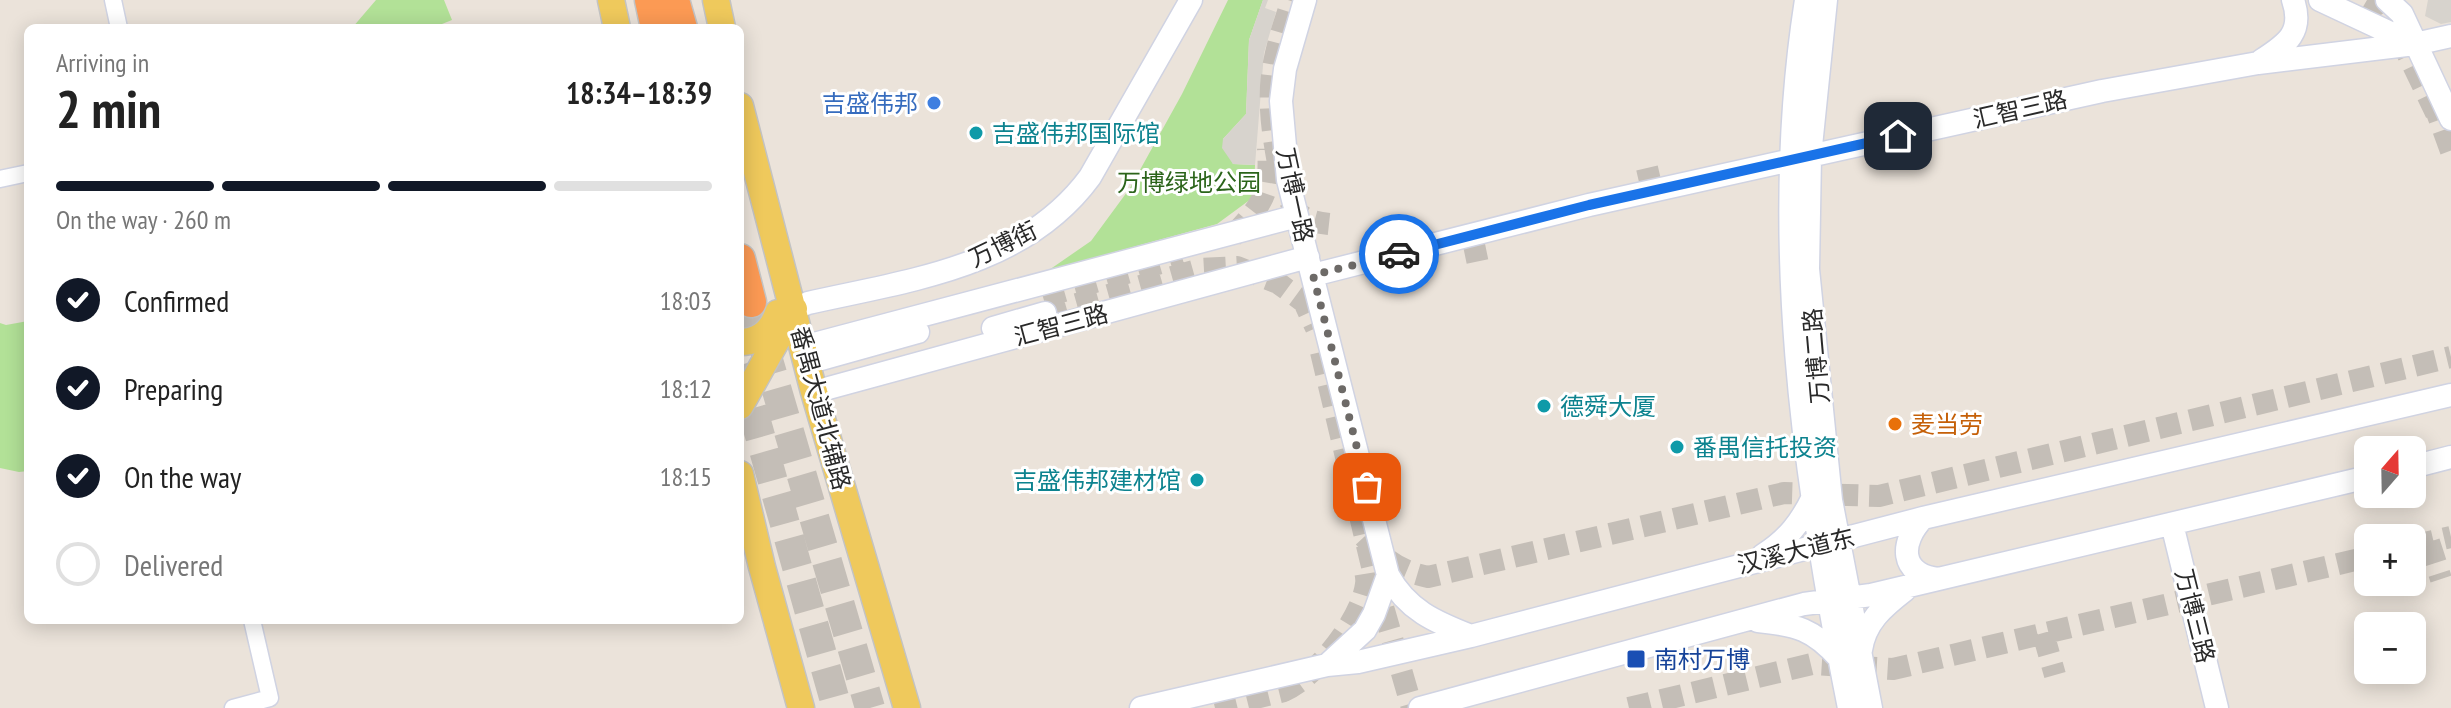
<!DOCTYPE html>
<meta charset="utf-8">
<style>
body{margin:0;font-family:"PT Sans Narrow","Noto Sans SC",sans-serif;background:#f6f6f6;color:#222;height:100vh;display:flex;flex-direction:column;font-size:30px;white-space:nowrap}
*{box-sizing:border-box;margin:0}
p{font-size:26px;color:#767676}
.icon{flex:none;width:44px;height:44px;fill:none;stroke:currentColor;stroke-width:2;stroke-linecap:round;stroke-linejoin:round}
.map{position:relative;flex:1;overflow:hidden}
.panel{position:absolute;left:24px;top:24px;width:720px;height:600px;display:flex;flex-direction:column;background:#fff;border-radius:12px;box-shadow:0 4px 20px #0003}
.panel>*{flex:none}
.needle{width:52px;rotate:20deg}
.controls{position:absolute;left:2354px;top:436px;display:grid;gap:16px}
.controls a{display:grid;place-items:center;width:72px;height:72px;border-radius:12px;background:#fff;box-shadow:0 4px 20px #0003;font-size:40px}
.pin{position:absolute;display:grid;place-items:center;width:68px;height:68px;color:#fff;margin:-34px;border-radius:16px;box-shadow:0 4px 12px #0006}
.courier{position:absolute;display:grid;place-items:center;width:80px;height:80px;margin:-40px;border:6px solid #1a73e8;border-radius:50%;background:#fff;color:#222;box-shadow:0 2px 10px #0007}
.head em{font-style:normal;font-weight:700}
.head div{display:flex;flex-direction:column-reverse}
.head{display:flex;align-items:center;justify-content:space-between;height:136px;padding:0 32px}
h1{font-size:52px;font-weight:700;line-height:60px}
.bar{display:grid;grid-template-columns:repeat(4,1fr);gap:12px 8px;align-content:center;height:96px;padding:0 32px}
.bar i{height:10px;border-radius:6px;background:#e0e0e0}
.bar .on{background:#111827}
.bar p{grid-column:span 4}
ol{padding:0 32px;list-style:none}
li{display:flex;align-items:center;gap:24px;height:88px}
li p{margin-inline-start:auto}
li .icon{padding:8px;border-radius:50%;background:#111827;color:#fff;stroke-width:4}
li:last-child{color:#767676}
li i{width:44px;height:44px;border:4px solid #e0e0e0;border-radius:50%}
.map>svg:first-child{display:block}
</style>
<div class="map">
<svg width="2451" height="708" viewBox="0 0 2451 708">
<rect width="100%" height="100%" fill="#ebe3da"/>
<path fill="#b2e197" d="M376,0H444L452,20L432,28H352Z
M1228,0H1263L1249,40L1246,114L1223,139L1233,164L1255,165L1254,192L1251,199L1217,224L1049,270L1091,241L1130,188L1182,94Z
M28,321V471L19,472L0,468V323L6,325Z"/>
<path fill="#d7d3cd" d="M1263,0H1268L1265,8L1276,12L1264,53L1255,165L1233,164L1222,148L1223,139L1246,114L1249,40Z
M2428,0H2451V22L2441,24L2425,16Z"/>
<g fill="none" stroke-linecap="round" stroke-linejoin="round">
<path stroke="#c4beb7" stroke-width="22" stroke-dasharray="22 11" stroke-linecap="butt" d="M2367,0L2384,10L2410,46
M2399,36L2436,113
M2432,99L2451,151
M1278,163C1265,92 1269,67 1292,0
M1647,168L1654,198
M1290,201C1298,218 1311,222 1329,224
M1232,237C1263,203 1271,195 1268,148
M1473,240L1479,269
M1043,297L1182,257
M1045,313L1201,269L1237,267L1278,283L1304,302L1316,328
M1321,352L1375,579L1412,708
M1364,537C1384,559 1399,571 1428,577L1784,493L1879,496L2451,357
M2429,542L2441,579
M2412,546L2451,537
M2043,633L2055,675
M1215,708L1284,691C1316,677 1362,619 1366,584C1367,579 1365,571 1364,565
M1629,708L1812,664L1893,669L2368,557"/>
<path stroke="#c4beb7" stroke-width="30" stroke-dasharray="30 15" stroke-linecap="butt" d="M751,302L870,708
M740,365L837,708"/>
<g stroke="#d0d3e2" stroke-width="19">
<path id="street" d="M113,0L119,28
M0,179L28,173
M233,708L270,698L252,620"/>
</g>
<g stroke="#d0d3e2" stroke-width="25">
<path id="secondary" d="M1305,0L1285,69L1281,101L1288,180L1388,575C1407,610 1435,622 1471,636
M1806,0C1769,234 1803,478 1849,708
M1826,0L1810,156L1808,269L1831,500L1871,708
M2320,0L2414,44
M2387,0L2402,14L2451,119
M2262,60C2287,44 2304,32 2293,0
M1313,275L1589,205L2102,91L2258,63L2415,44L2451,36
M794,309L808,303C910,280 1024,267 1090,177L1191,0
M993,328L1045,313
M803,347L1297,216
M807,363L918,332
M814,392L1308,257
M2412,467L2451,457
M1923,518C1900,542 1899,574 1938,579
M2172,524L2217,708
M1763,555C1787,540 1801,522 1813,497
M1758,621C1797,625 1813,629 1839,658
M1861,650C1865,622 1883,607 1905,590
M1327,665L1365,630L1374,614L1388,575
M1141,708L1327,665L1358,662L1471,636L1923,518L2451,395
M1420,708L1804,604L1871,595L2368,477"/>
</g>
<g stroke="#c3c3c3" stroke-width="29">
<path id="primary" d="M611,0L617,28
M716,0L722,28
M740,106L814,392L907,708
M740,342C760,342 772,331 778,313
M740,406L794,309
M740,474L762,567L801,708"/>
</g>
<g stroke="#c3c3c3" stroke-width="33">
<path id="highway" d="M650,0L656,28
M674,0L682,28
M740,259L751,302"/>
</g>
<use href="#street" stroke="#fff" stroke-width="16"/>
<use href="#secondary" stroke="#fff" stroke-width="22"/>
<use href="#primary" stroke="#efc95c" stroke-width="26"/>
<use href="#highway" stroke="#fc9a54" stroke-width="30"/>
</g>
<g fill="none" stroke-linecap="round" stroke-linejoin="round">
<path stroke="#6d6a67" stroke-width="8" stroke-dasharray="0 14.4" d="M1367,487L1313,275L1399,254"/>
<path stroke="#1a73e8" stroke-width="10" d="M1399,254L1589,205L1898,136"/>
</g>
<circle fill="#3f7fe0" stroke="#fff" stroke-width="3" cx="934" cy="103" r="8"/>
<g fill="#0f9aa8" stroke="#fff" stroke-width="3">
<circle cx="976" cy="133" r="8"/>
<circle cx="1544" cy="406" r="8"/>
<circle cx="1677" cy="447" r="8"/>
<circle cx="1197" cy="480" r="8"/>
</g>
<circle fill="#e8710a" stroke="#fff" stroke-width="3" cx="1895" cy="424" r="8"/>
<rect fill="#1a4fb4" stroke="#fff" stroke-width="3" x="1626" y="649" width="20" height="20" rx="4"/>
<g text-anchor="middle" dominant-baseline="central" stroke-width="6" stroke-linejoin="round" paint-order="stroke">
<g font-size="24" fill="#366cbe" stroke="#fff" text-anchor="end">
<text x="918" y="103">吉盛伟邦</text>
</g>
<g font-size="24" fill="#292929" stroke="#fff">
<text transform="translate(2020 109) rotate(-13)">汇智三路</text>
<text transform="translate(1295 195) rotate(78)">万博一路</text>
<text transform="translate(1003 244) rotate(-26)">万博街</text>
<text transform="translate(1061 325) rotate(-15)">汇智三路</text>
<text transform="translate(1816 356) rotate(-95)">万博二路</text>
<text transform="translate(821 408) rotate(75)">番禺大道北辅路</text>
<text transform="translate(1796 551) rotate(-14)">汉溪大道东</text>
<text transform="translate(2195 616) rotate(76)">万博三路</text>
</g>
<g font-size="24" fill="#0d838f" stroke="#fff" text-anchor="start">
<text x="992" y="133">吉盛伟邦国际馆</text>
<text x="1560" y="406">德舜大厦</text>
<text x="1693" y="447">番禺信托投资</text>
<text x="1181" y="480" text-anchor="end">吉盛伟邦建材馆</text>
</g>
<g font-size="24" fill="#2b641a" stroke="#fff">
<text x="1189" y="182">万博绿地公园</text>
</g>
<g font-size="24" fill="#c56008" stroke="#fff" text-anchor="start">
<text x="1911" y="424">麦当劳</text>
</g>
<g font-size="24" fill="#164399" stroke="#fff" text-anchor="start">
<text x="1654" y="659">南村万博</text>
</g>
</g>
</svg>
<div class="controls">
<a><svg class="needle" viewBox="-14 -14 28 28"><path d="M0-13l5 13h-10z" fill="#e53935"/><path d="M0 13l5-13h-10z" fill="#767676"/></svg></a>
<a>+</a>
<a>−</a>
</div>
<div class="pin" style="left:1367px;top:487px;background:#ea580c"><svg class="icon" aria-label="bag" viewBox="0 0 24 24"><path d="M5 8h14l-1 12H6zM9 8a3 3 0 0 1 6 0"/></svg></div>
<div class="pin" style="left:1898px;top:136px;background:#1f2937"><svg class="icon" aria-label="home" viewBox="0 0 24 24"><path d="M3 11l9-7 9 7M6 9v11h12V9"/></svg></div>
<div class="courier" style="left:1399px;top:254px"><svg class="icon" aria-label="car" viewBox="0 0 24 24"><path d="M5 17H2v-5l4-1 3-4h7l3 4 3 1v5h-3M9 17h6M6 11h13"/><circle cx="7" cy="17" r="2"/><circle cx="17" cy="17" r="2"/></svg></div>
<section class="panel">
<div class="head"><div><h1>2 min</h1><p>Arriving in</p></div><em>18:34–18:39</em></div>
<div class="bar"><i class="on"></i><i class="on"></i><i class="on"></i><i></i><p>On the way · 260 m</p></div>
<ol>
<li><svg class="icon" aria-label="check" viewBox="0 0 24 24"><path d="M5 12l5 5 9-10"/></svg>Confirmed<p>18:03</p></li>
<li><svg class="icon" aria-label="check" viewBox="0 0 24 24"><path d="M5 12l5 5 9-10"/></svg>Preparing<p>18:12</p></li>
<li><svg class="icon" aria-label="check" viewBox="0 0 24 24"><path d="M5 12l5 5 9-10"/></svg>On the way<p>18:15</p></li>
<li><i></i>Delivered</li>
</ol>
</section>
</div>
